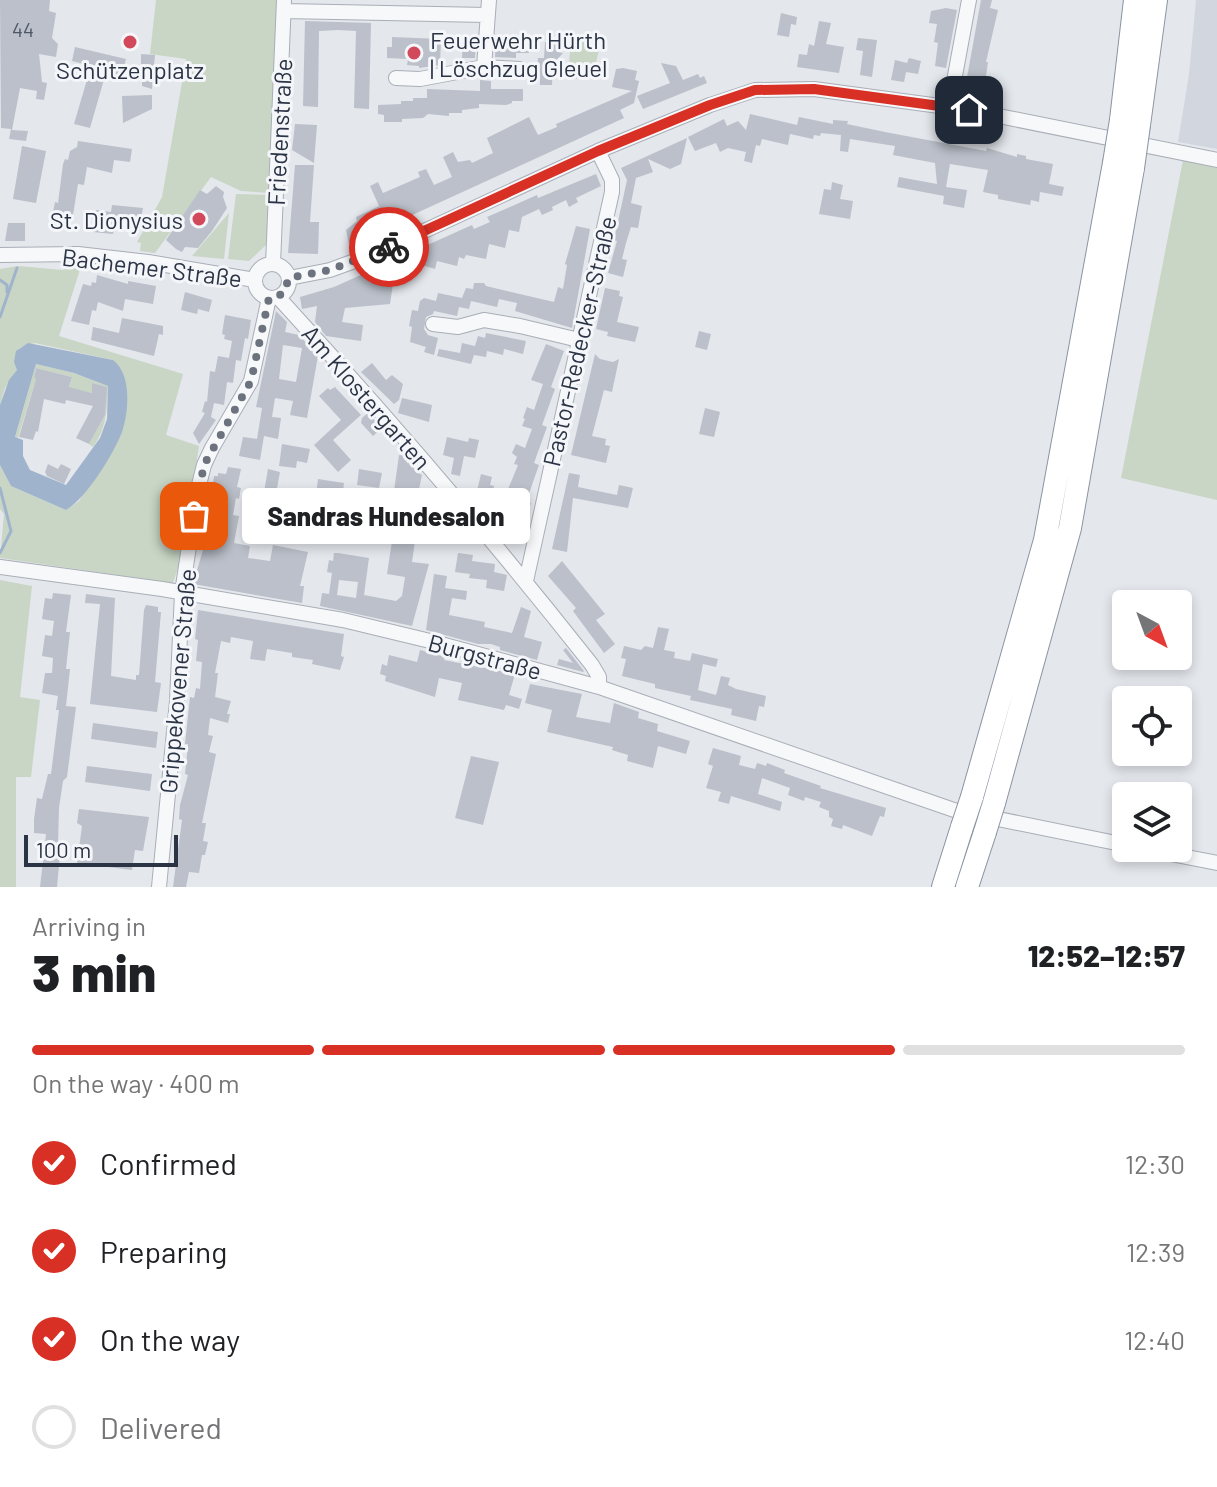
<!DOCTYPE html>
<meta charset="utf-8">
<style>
body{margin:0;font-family:Barlow,sans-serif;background:#f6f6f6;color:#202124;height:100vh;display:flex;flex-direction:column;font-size:30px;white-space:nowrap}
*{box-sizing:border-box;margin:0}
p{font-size:26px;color:#757577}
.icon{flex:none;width:44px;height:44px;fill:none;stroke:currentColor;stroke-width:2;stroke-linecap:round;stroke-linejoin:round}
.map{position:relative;height:887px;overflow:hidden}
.details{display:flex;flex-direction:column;background:#fff;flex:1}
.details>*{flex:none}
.needle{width:52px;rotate:139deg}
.buttons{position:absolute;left:1112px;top:590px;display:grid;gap:16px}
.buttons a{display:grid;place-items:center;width:80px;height:80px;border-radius:8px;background:#fff;box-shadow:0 4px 12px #0003;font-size:40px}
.scale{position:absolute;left:24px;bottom:20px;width:154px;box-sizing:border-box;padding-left:8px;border:4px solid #2b3445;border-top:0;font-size:22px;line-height:28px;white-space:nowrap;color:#2b3445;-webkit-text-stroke:6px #f4f6f9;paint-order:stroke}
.pin{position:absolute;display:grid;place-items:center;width:68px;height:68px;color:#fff;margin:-34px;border-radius:16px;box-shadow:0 4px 12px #0006}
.courier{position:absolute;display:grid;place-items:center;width:80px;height:80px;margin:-40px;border:6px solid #d93025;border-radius:50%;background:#fff;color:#222;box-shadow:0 2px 10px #0007}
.bubble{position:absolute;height:56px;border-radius:8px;background:#fff;box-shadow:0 4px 12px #0003;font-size:26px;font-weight:800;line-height:56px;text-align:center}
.summary em{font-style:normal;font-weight:800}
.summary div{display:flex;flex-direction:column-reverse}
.summary{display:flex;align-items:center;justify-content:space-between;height:136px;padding:0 32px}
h1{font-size:52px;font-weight:800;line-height:60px}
.bar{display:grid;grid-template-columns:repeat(4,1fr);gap:12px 8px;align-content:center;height:96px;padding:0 32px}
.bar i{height:10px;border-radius:6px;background:#e0e0e0}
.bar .on{background:#d93025}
.bar p{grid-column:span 4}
ol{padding:0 32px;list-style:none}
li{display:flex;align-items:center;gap:24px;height:88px}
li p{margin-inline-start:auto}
li .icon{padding:8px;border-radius:50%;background:#d93025;color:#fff;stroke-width:4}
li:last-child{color:#757577}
li i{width:44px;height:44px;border:4px solid #e0e0e0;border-radius:50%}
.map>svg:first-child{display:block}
</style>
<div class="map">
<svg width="1217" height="887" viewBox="0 0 1217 887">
<rect width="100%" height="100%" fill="#e4e7ec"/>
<path fill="#d2d6de" d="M1196,0H1217V149L1178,142L1189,74Z"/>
<path fill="#c9d6c5" d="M156,0H277L269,193L241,191L211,177L155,253L140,251L141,243L137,242L162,197L186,59L150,54Z
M571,39L600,46L593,75L576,79L569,64Z
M1183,160L1217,168V500L1121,478Z
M236,194L270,195L266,245L249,261L228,259Z
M229,213L224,259L192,256Z
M82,263L59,336L183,374L166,435L199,446L184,549L173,583L0,558L4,514L0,509V465L11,486L66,510L79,501L122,431L113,360L35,343L21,347L17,351V370L5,388L0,405V269L18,266L63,270Z
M36,364L74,373L108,386C107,409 107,428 93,447L89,444L105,415L106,387L92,383V393L69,388L72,377L36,368L34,378L36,379L18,438L15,437Z
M0,580L32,586L20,697L40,700L31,777H16V887H0Z"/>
<path fill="#9fb4cc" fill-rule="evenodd" d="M28,343L113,360C132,374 129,412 122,432C114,453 86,499 66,510L11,486L0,465V405L9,380L17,370L14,362L16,351ZM36,364L74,373L108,386L107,419L100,438L66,485L30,470L23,456V440L15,437Z"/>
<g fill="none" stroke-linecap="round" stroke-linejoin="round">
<path stroke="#9fb4cc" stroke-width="3" d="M0,280L7,285V292
M0,317L17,268
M0,488L11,531L0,553"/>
</g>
<path fill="#bbc0ca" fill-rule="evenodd" d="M0,0H50L49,11L56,13L52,38L58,44L56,57L39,54L42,82L47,83L44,100L36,99L37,91L20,88L12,130L28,131L26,141L9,139L11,129L1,128Z
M981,0H992L990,8L998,10L986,62H988L983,97L964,94Z
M946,8L957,10L946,68L935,66L938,43L934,42L937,24L929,23L931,11Z
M781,13L797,17L796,25L791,24L789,37L777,35Z
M305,21L371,23L369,109L354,108L356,31L338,30L319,31L318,107L303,106Z
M819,21L831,23L826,44L844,47L839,73L797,67L799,54L807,55L809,44L814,46Z
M392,37L441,39L440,65L419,68V66L407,65L408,59L387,58V47H392Z
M496,38H529V53H516V58L495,57Z
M858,38L877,40L872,77L860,75L863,51L856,50Z
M463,40L476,41L475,58H462Z
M545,42H557V52L563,53L553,64L552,85H540V74H537L538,58H544Z
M75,47L126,59L123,71H141V54L155,55L152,89L142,86V79L121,78V81L105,76L90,128L74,124L91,66L72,61Z
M909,58L921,61L918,74L906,72L904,82L891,80L895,60L907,63Z
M661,63L676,66L683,80L698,74L700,78L704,76L707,83L643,109L637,96L670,83Z
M623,68L637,71L635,80L639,81L634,103L620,110L624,118L349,244L346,230L357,221L356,217L379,206L370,186L378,182L383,193L420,177L418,172L426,169L434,185L452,177L443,157L453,152L458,162L470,160L472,163L493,153L487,138L529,117L538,135L557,127L556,124L632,91L612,87L616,69Z
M480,80L491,81V89H523V101H512V103L506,105L479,104V108L462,110V113H449V116L428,114L423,118L402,119V122H384V115L378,114V105L401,104V101H413V98H427V89L480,91Z
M152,95V109L123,123L122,96Z
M750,114L797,125L799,117L833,124V120L848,121L847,124L885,132L986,151L987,148L1017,157V154L1026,156V159L1053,164L1049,184L1064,187L1062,196L1040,192L1039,202L1031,200L1030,205L998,199V195L983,192L988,170L950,164L946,187L967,190L964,208L943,204L944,196L897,187L899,177L937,184L935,163L893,155L895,146L850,139L848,152L840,151L841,135L821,133L820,136L814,135L813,139L790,134L788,145L762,139L760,146L756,145L752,163L744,161L746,152L728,148L720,152L716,143L695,151L688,137L724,119L727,126L738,121L746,130Z
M295,124L317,125L314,163L292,150Z
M687,138L681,164L670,169L648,159L653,172L636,178L631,203L642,206L638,228L631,227L626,243L622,259L627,260L623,277L608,273L617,241L614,240L627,180L621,168Z
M78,141L132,149L130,162L114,160L112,173L87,167L84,185L78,184L73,215L53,212L55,202L58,203L63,164L65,159L68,160L70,151L77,147Z
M22,146L46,151L36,203L13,199Z
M295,165H314L310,222H319L318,254L288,253Z
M596,174L601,186L576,198L578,202L569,207L566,200L552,207L553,210L542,215L539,209L522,217L519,232L509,230L505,248L489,244L486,259L466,255L464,259L459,257L457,266L437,261L435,269L425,266L408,274L401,259L398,278L394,277L390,304L345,308L342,322L363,325L361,341L326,336L315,322L317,306L302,309L300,297L334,287L472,225L474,229L490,222L487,217L510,207L537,195L538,198Z
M832,182L843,185L840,199L853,201L850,219L819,214L824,189L831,190Z
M216,186L224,192L223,197L227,208L212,231L198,248L185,247L182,252L176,249L166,240L200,190L207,194Z
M112,205L143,208L139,228L114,227L113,234L93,232L96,210L111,212Z
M8,223H25V241H5Z
M576,226L590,229L572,328L515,311L517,303L499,299L497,307L471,301L469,309L459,307L457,316L434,311L433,314L426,317L424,329L428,335L438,338L434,355L424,352L426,347L410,342L412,327L409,326L412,310L418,311L420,301L424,298L436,301L438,293L462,298L466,288L473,289L474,283H484L486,286L554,302L558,287L563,289L567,265L565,264Z
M97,275L128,284V281L156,286L153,304L125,299L123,311L98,302L96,311L92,310L89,325L71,321L83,284L91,286L92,282L96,283Z
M605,288L620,291L619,296L623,297L617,322L639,327L635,342L607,336L608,332L596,329Z
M185,292L212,300L209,312L198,309L197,314L181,310Z
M276,311L287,322L285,332L299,335L318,356L307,418L290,415L293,401L275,398L272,417L281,418L278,439L264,436L260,460L239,456L243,437L257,439L262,408L256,407ZM283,345L302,348L296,382L279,379Z
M225,315L251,320L248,339L245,338L241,361L236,360L233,383L227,382L224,405L214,403L211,417L216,420L199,444L193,433L205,413L202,412L205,401L207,402L210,371L215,372L218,356L229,358L232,341L224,339L225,335L222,334Z
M122,318L163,326V335L159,334L154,356L91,340L93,327L119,333Z
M699,331L711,334L707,350L695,347Z
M486,333L526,341L523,354L504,349L503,355L487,351L486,357L474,355L471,364L437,356L439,349L460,353L462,343L475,346L478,336L485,338Z
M546,344L564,351L551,387L555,389L542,425L547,427L534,463L539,465L526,502L531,503L521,529L508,525L518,499L506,494L518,465L514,464L517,457L512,453L516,444L525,448L532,429L522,426L525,419L523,418L527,407L534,410L543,384L531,380Z
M595,354L600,359L613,362L619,359L612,392L604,390L592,436L606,439L605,445L610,446L606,463L571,455Z
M372,363L386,380L392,375L403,384L399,400L394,404L361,372Z
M36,368L72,377L69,387L92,393V383L107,387L105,415L89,444L76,438L93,406L66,400L65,404L44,399L38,432L36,431L33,440L19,437L36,379L34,378Z
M335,387L361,415L333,440L351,460L338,472L314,445L341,420L319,396L328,388L330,390Z
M402,398L432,405L429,422L398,413Z
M705,408L720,412L714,437L699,434Z
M368,413L382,428L373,436L361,423L362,418Z
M447,437L468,442L469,438L479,440L475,458L464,456L460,476L451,474L454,458L443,455Z
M282,444L310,449L307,463L297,461L296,468L279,466Z
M399,455L406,456L407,463L413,464L415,471L422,475L415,508L428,510L424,535L416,534L412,562L429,564L412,626L320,606L322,593L329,594L332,573L327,572L329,560L333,561L334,553H338L369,558L364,595L396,601L402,596L405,577L387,574L395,521L380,518L383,501L393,503L394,494L397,491H394ZM339,580L358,582L356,598L337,595Z
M48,464L58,469L61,464L71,469L64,484L47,476L45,472Z
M228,467L241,469L237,487L241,488L239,499L236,498L233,515L239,516L234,543L250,546L248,558L270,561L273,545L308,552L300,586H304L302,603L193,584L203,550L214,476H218V473L226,474Z
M268,469L280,472L276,494L264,492Z
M359,469L382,473L379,488L357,485Z
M569,473L580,475L578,487L617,495L619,485L633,488L628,508L573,498L567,552L552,549Z
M481,474L492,477L490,485L494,486L490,506L481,504L483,492L477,491Z
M318,479L344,483L342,499L316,495Z
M458,553L473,555L472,561L495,564L494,572L507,575L504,591L486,588L487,580L469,578L470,574L455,572Z
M562,561L605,614L596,620L615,644L604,653L573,611L576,608L548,576Z
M434,574L447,576L445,588L467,591L466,600L452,598L449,615L485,622L484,627L512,633L521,607L531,611L524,637L542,642L537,660L500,650V647L491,644H478L426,630Z
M53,593L71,595L66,632H70L66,669H70L66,706L76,707L67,777L63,781L59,808L58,845H61L57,887H40L46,834L34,833V819L37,798L42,799L48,774H51L59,710H56L58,696L42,693L45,673H52L53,658L42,656L45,635L52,636L54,621L42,619L45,598L52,599Z
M86,594L115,598L111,676L136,680V675H139L144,610L146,605L158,607V612H161L155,682L161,683L157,712L90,704L100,604L85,603Z
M198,610L344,634L341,656L344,657L340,670L312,664L313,660L292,657V653L267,649L265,661L250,659L253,641L231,637L230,643L221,641L215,673H218L215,697L231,701L227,714H230L228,723L210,718L208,735L213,736L209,752L216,754L202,823H206L203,841L208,842L205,855H202L199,873L189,872L186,887H173L182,820L179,819L180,805L188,775L185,774L188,744H185L190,697L194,698L196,688L200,689L202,662L196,661L198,640L195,639Z
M658,627L669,629L664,650L675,652L674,658L690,661L692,653L718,659L716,667L703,664L698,690L716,695L721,676L730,678L728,685L736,689L766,696L764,707L759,706L756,721L731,715L732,709L690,700L691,696L655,688V684L622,676L626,659L621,658L624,646L641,650L645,646L653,648Z
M566,648L584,671L583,672L557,665L559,659L573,663L563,650Z
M420,650L445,657L444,660L515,674L509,695L522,699L519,709L506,705L504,710L458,700L462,683L439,678L435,697L385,681L386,676L380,674L382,664L387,666L389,655L417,662Z
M530,684L582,694L576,717L610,723L614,703L639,712L638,718L658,724L657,731L690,741L686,754L658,746L653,768L627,761L628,755L612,750L613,747L547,732L552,710L525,703Z
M93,723L158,732L156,748L91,739Z
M713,748L741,756L739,765L755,769L757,763L766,766L767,763L785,770L784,773L821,786L820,788L886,808L884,817L880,816L872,836L843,825L842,829L831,826L833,819L829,817V811L819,807L821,802L805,797L804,801L788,795L790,788L762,778L758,794L782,802L780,811L731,796L729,804L718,801L721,792L706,788L713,766L708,764Z
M471,756L499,762L483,825L455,818Z
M87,766L152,774L150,791L85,782Z
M79,809L149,817L143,851L135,850L132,870L77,863L82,826L77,823Z"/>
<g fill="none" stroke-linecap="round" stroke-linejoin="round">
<g stroke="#a9aeb7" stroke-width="16">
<path id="minor" d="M284,11L487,15
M484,67L489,0
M396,78L420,79L484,67L519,69
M949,108L969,0
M0,255L78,254L148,262L255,280
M273,264L284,0
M255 281a17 17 0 1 1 34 0a17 17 0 1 1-34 0Z
M289,278L330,270L374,254L598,151L710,105L755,90L814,89L969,110L1217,160
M278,297C387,416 492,538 592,665L599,677V687
M433,324L458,327L484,320L520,326L579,340
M0,567L162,589L343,620L430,641L599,687L954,810L1126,845
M526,581L612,192V180L598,151
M1140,848L1217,863
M159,887L177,701L182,593L197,493L204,465L212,448L251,381L269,298"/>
</g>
<g stroke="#8b94a3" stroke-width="24">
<path id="highway" d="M1121,120L1135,0
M1139,125L1156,0
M972,797L1045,540L1114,163
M994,803L1070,528L1133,168
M943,887L962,827
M967,887L985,832"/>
</g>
<use href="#minor" stroke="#f7f8fa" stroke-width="14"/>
<use href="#highway" stroke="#fff" stroke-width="22"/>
<g stroke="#8b94a3" stroke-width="24" stroke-linecap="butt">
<path id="highway-bridge" d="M1114,163L1121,120
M1133,168L1139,125
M962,827L972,797
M985,832L994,803"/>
</g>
<use href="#highway-bridge" stroke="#fff" stroke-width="22"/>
</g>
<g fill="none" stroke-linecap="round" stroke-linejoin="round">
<path stroke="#6c737f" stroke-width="8" stroke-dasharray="0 14.4" d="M194,516L204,465L251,381L269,298L283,294L289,278L330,270L389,247"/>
<path stroke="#d93025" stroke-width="10" d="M389,247L598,151L710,105L755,90L814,89L969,110"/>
</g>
<g fill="#d1495b" stroke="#f4f6f9" stroke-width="3">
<circle cx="130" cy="42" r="8"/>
<circle cx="414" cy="53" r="8"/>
<circle cx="199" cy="219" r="8"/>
</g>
<g text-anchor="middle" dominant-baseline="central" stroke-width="6" stroke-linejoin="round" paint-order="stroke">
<g font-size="20" fill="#4f5766">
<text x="23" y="29">44</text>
</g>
<g font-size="24" fill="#2b3445" stroke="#f4f6f9" text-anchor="start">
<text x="430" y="39">Feuerwehr Hürth<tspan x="430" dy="28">| Löschzug Gleuel</tspan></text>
<text x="130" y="69" text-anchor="middle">Schützenplatz</text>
<text x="183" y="219" text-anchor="end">St. Dionysius</text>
</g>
<g font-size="24" fill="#2b3445" stroke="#f4f6f9">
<text transform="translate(279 132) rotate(-87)">Friedenstraße</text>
<text transform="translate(152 267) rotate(7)">Bachemer Straße</text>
<text transform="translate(579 341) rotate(-77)">Pastor-Redecker-Straße</text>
<text transform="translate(367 397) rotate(49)">Am Klostergarten</text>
<text transform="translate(485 656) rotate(15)">Burgstraße</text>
<text transform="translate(177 681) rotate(-85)">Grippekovener Straße</text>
</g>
</g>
</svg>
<div class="buttons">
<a><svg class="needle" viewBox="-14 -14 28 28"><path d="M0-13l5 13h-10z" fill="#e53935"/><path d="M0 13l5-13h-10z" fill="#757577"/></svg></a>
<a><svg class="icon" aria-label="locate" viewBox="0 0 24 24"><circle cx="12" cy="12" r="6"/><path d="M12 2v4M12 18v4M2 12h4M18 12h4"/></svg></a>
<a><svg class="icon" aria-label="layers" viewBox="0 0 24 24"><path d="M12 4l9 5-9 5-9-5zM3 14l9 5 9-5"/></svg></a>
</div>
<div class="scale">100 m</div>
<div class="pin" style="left:194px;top:516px;background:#ea580c"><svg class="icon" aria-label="bag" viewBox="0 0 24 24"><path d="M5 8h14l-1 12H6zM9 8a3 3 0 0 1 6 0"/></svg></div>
<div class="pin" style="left:969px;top:110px;background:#1f2937"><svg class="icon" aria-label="home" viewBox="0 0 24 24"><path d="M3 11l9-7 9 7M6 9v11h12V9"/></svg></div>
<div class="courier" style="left:389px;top:247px"><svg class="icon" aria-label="bike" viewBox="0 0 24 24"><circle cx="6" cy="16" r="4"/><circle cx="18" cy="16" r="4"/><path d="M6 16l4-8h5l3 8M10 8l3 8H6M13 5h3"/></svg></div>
<div class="bubble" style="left:242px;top:488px;width:288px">Sandras Hundesalon</div>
</div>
<section class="details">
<div class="summary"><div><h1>3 min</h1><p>Arriving in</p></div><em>12:52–12:57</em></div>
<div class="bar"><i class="on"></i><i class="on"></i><i class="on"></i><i></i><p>On the way · 400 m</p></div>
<ol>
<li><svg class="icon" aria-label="check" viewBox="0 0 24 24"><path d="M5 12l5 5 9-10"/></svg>Confirmed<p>12:30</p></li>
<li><svg class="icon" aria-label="check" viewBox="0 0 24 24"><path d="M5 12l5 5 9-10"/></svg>Preparing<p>12:39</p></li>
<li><svg class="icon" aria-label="check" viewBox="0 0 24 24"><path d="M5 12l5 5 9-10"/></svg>On the way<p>12:40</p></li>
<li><i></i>Delivered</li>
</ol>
</section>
